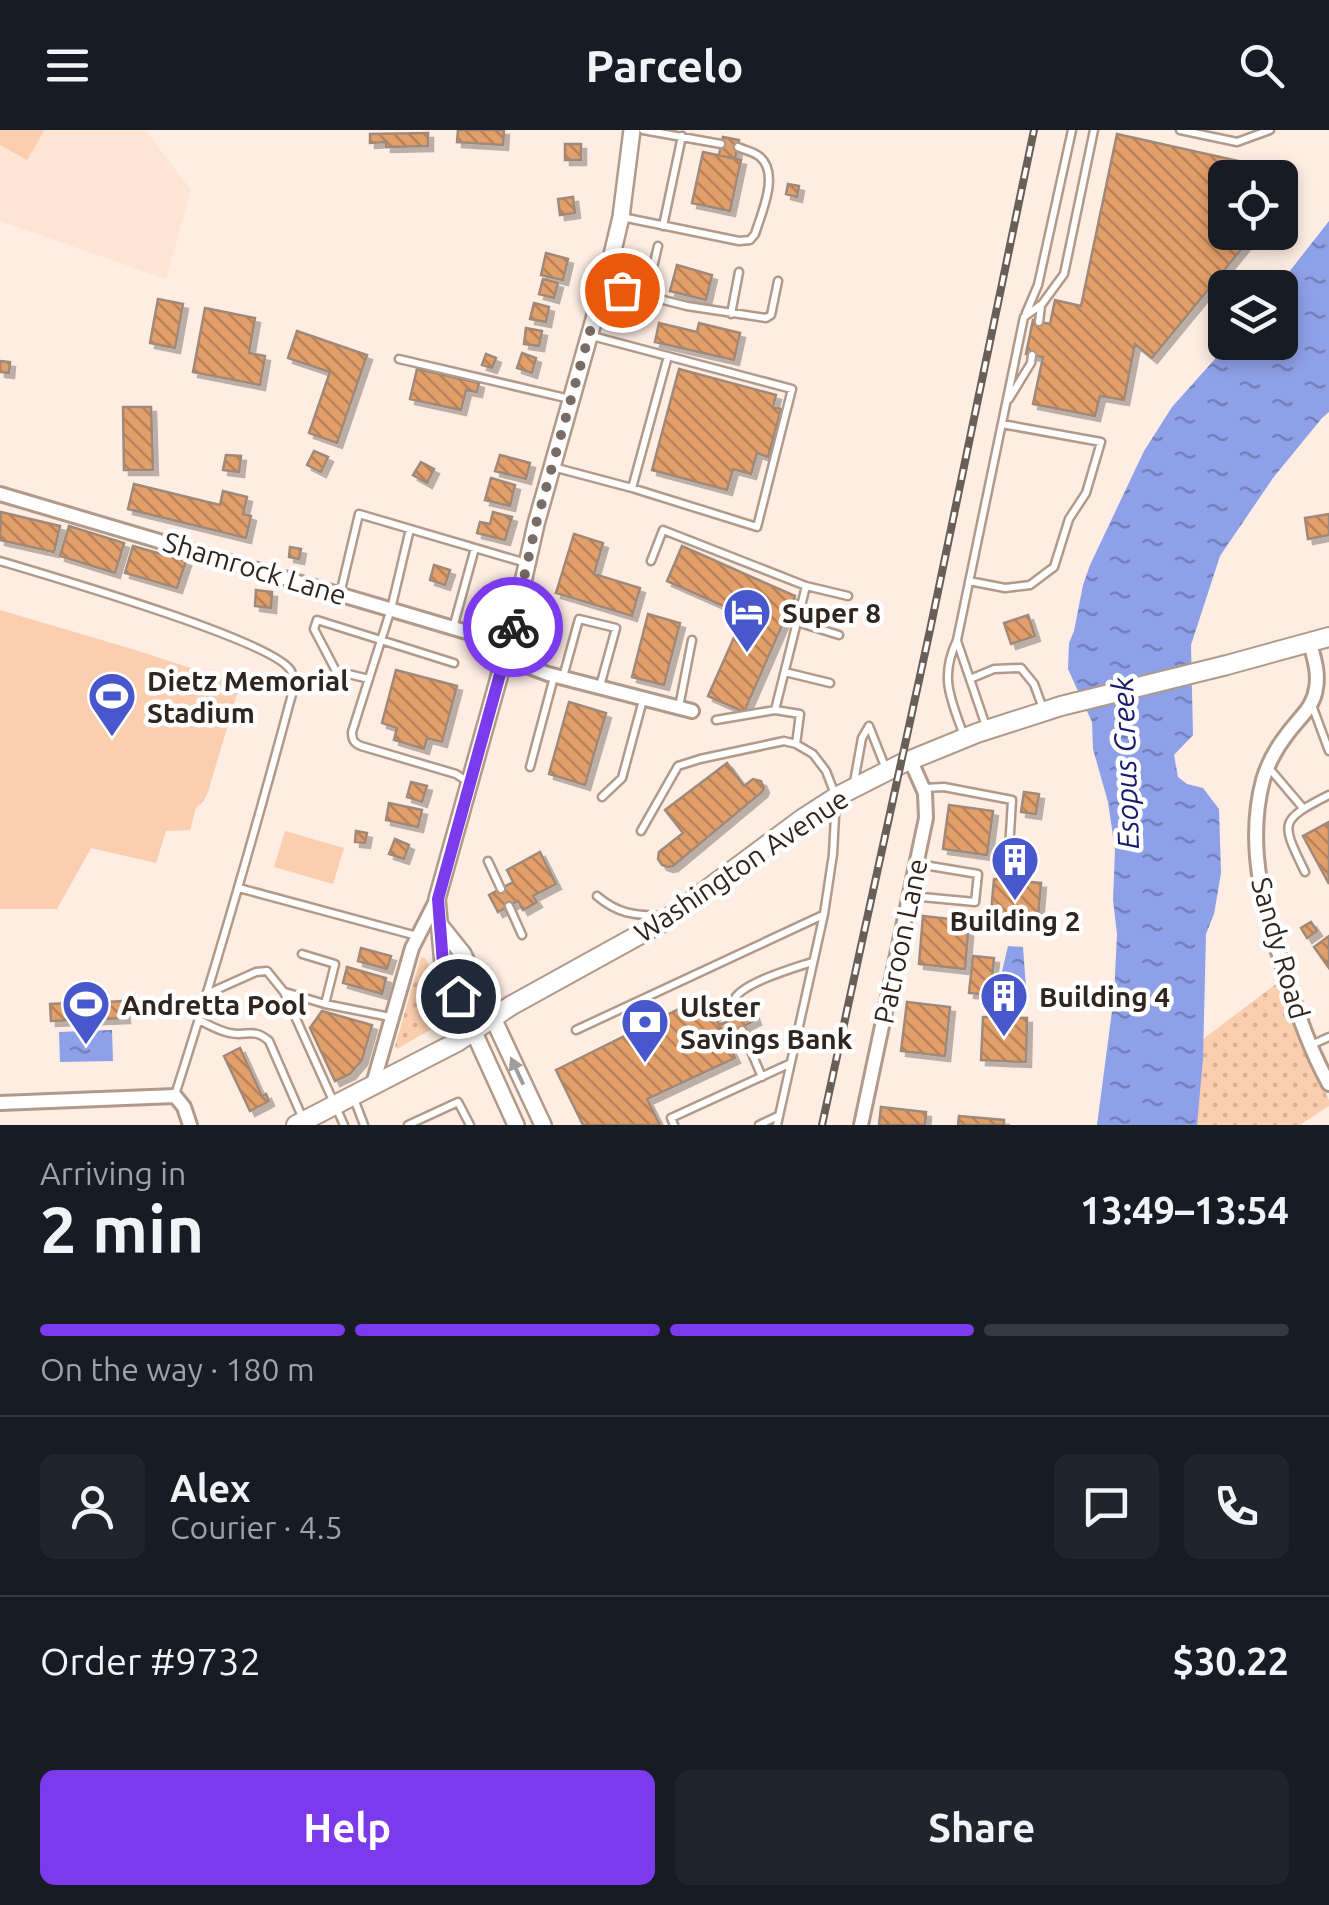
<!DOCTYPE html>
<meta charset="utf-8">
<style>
body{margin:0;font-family:Ubuntu,sans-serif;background:#20242c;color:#f1f3f6;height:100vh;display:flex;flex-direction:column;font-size:38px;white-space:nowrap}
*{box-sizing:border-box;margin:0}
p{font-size:32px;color:#9ea1a6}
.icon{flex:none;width:55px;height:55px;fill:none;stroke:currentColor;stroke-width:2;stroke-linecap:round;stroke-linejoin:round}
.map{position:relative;height:995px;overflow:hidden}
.panel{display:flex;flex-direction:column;background:#171b24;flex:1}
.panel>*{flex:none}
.buttons{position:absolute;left:1208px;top:30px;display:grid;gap:20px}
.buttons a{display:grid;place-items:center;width:90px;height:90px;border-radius:15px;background:#171b24;box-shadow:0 5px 15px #0003;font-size:50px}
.pin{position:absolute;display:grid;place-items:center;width:85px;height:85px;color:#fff;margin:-42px;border:5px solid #fff;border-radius:50%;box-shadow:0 2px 10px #0007}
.courier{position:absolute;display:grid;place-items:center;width:100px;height:100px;margin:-50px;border:8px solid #7c3aed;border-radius:50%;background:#fff;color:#222;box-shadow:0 2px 12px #0007}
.head em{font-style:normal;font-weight:700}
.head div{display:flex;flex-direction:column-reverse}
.head{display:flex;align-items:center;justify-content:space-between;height:170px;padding:0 40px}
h1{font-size:65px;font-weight:700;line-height:75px}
.bar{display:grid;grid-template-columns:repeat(4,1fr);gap:15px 10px;align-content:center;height:120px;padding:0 40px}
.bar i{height:12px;border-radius:8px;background:#363941}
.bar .on{background:#7c3aed}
.bar p{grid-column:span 4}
.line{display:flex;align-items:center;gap:25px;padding:0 40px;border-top:2px solid #363941}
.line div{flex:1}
.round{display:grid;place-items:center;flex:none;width:105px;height:105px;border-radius:15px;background:#20242c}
.button{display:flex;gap:20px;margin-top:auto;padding:20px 40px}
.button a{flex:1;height:115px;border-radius:15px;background:#7c3aed;color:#fff;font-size:40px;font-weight:700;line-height:115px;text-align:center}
.button a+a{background:#20242c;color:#f1f3f6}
header{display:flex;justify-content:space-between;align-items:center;height:130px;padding:0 40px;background:#171b24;font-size:45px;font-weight:700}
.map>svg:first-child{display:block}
</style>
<header><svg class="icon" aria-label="menu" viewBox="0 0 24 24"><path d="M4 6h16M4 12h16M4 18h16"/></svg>Parcelo<svg class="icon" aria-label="search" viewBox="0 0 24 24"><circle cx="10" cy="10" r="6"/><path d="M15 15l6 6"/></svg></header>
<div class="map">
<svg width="1329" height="995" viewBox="0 0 1329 995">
<defs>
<pattern id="park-dots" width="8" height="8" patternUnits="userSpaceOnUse" patternTransform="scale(2.5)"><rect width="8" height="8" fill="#faceae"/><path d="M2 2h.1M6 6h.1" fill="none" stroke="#d7b195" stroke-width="1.8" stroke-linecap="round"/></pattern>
<pattern id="water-ripples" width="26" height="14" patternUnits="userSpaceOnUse" patternTransform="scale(2.5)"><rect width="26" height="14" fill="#8ea0e7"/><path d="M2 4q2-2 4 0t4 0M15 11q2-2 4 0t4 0" fill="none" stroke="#7482bb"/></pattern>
<pattern id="building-back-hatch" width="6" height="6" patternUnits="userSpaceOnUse" patternTransform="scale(2.5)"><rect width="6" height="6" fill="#e39f6b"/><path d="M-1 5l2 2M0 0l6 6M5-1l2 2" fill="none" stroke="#b88158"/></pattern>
<filter id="shadow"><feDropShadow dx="5" dy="5" stdDeviation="0" flood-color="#0004"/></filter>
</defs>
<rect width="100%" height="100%" fill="#fdede3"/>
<path fill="#fee4d2" d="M0,0H145L191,60L166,149L0,91Z"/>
<path fill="#faceae" d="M0,0H41L44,1L27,30L0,15Z
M0,480L132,519L240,554L208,662L203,672L196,678L190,700L166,701L156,733L91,718L57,779H0Z
M285,701L344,718L333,754L274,737Z"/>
<path fill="url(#park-dots)" d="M421,827L425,828L451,880L447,890L397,919L395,916Z
M1280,851L1302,916L1329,970V976L1300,995H1154L1158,943Z"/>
<path fill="url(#water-ripples)" d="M1329,91V282L1322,288L1273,348L1220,426L1191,515L1193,605L1174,625L1178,647L1187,654L1203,658L1219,679L1221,743L1214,784L1206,804L1203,929L1197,995H1097L1114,866L1117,804L1113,770L1115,720L1108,672L1093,619L1092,592L1068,539L1069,513L1074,501L1083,455L1090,435L1144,321L1172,277L1214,230L1225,213L1280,212V158L1272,157L1289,142Z
M1008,816L1023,817L1026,858L999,854Z
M112,900L113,931L60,932L59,902Z"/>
<path fill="url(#building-back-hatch)" stroke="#a08979" stroke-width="2.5" filter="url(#shadow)" d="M458,0H504L503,15L457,12Z
M428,3V16L386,17V12L370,13V4Z
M1117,4L1283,41L1280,61V48H1225V102H1254L1253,105L1152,228L1135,214L1124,270L1100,266L1095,286L1033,274L1043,227L1026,224L1033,190L1050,194L1055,170L1081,176Z
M723,7L739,10L735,29L719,25Z
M565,14H581V30H565Z
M703,22L741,30L730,81L692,73Z
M788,54L799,56L797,67L786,64Z
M573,67L575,83L560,85L558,69Z
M546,123L568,129L563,150L541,145Z
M677,135L712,145L706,170L670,161Z
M543,149L558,153L554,168L539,164Z
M158,169L183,174L175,218L150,213Z
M534,173L549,177L546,192L530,189Z
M205,178L255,188L249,223L265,226L260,255L193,242Z
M659,193L697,202L699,193L740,203L734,230L655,212Z
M526,198L542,201L539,216L524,214Z
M297,201L367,225L337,313L309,303L330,242L288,228Z
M522,223L536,228L532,243L517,238Z
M486,224L496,228L492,238L482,235Z
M0,231L10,232L9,243L0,242Z
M417,239L479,253L477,262L466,260L461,280L410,269Z
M679,239L776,265L773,277L781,279L768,327L757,323L751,344L733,339L727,360L652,340Z
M123,277H151L153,340H124Z
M314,321L328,327L321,342L307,335Z
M226,325L241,326L239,342L223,340Z
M500,325L530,333L526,349L495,341Z
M421,332L434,339L427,353L413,345Z
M491,348L515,355L510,376L485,370Z
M134,354L220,375L223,361L247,367L243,384L251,386L246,408L128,379Z
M1,382L60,396L54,422L0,410Z
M493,382L512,387L505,410L477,403L480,392L490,394Z
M1329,384V405L1308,409L1305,388Z
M69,396L124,413L115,443L60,426Z
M574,404L603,413L594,444L640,458L632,486L556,463Z
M133,416L186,431L177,458L125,443Z
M682,416L795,466L744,582L708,566L744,485L667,451Z
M290,417L301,419L299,429L289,427Z
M434,435L450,440L445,455L430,450Z
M256,460L272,462L271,478L255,476Z
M648,484L680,493L664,555L632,547Z
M1028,485L1035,506L1011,514L1004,493Z
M396,540L457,556L442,612L427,608L424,619L394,610L397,598L382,593Z
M569,572L606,583L585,655L549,644Z
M727,633L744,656L753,649L761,651L764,658L762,662L673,736L668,737L662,735L658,729L659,722L683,703L665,680Z
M411,652L427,656L422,672L407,667Z
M1024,662L1039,664L1036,684L1021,682Z
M389,673L422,680L418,697L386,690Z
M949,675L993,681L987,725L943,719Z
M1329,692V754L1303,706Z
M356,701L367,703L365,713L355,712Z
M395,709L409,715L404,729L389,724Z
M540,722L556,754L533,766L537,772L523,780L518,771L498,782L489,765L513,752L507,740Z
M994,749L1041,753L1037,798L990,794Z
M923,786L969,791L965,839L919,834Z
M1311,792L1317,801L1307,808L1301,798Z
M1329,806V838L1314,817Z
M361,818L391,826L387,839L358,831Z
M973,826L994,828L990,865L969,863Z
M347,837L386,848L382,864L343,853Z
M86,866L87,873L123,871L125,888L51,891L50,874L72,873V867Z
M705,866L735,928L647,969L660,995H583L556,940Z
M907,872L950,877L945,926L901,921Z
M751,876L756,890L746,895L737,905L740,911L729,916L719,895L729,891L738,881Z
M322,881L372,895L362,930L350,944L335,951L310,898Z
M983,887L1027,888L1026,932L981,930Z
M240,918L262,966L266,964L269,971L250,981L224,926Z
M881,977L926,982L925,995H879Z
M959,986L1004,990V995H958Z"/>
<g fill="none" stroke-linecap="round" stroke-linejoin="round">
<g stroke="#b19a89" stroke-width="11">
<path id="service" d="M643,0L721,14
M1180,0L1237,12L1270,0
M622,87L739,111L750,110L755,104C761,84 780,44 760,27C755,22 744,20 738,17
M663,96L682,6
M604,155L687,176L766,188L771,185L778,151
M646,167L658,116
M1026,183L1038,155L1072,0
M731,184L739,142
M1039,192L1041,176
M399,229L570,269
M1009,269L1031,233L1032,225
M553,337L632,358L757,397L792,259L592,206
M632,358L668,226
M410,399L391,479L352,602C352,610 354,613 361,616L456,644L468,652
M0,431C43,444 276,511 291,541C297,553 291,567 288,579C253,709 216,837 175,965
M651,431L663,400L806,456L775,580L800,584L796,614
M969,451L1005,458L1030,455L1054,437L1069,389L1086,363L1101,312L1002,294
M806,456L848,466
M340,464L359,384L526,433
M797,492L839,505
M453,498L475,418
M957,511L987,599
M785,542L830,553
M563,547L579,489L616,498L600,556
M369,549L336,541L314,499L317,490L454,533
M970,549L994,539L1021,538L1034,554L1044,581
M1312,575L1329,621
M679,577L692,510
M716,590L775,580
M869,596L886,639
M964,606C951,569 939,548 957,510L1024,187L1042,174L1064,144L1094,0
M530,637L554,547
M1269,638L1303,678
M854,652L862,608L869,596
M924,658L944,657L1012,670L1009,720
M602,667L622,648L643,570
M641,701L678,636L700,629L784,611L796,614L813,624L826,641L836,667L833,724L824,784L777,995
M488,731L501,759
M1305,742C1281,692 1278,691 1329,665
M239,758L417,806
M597,766C618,784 634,785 661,786
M911,766L975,772L978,744L918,734
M509,776L522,805
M302,824L335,834L325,874
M285,862L325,874L390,887
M209,863L256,842L267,841L284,862L344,995
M734,885C733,877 731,876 735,868C745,852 794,838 812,832
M199,890C209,895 219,901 230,903C247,907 253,897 269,911L303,989
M576,900L823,785
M742,900L762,947
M1311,915L1329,907
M353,966L364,995
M408,995L458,972L470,995
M674,995L671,988L789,934
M759,995L778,986"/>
</g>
<g stroke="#b19a89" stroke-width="18">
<path id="minor" d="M0,364L487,508L524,535L548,544L692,581
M1310,513C1314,528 1319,543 1316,558C1314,577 1299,588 1288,603C1277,617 1268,633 1263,650C1245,718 1265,783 1286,847C1298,884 1310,920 1329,954
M373,954L412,818L437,769
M0,973L175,966L184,977L190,995
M861,995L926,688L925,663L910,629"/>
</g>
<g stroke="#b19a89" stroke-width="20">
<path id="tertiary" d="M439,794L463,824L543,995
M516,995L443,834L437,769L512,501L536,394L611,129L621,87L632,0"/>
</g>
<g stroke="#b19a89" stroke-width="22">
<path id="secondary" d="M296,995L457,912L512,875L666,790L802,689L836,667L901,634L977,603L1061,576L1227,535L1329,507"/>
</g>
<use href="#service" stroke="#fff" stroke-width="6"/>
<use href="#minor" stroke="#fff" stroke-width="12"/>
<use href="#tertiary" stroke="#fff" stroke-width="15"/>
<use href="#secondary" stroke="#fff" stroke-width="18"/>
<g stroke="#6a5f57" stroke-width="8">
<path id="rail" d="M822,995L930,500L1034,0"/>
</g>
<use href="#rail" stroke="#fff" stroke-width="4" stroke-dasharray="11" stroke-linecap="butt"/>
</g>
<defs><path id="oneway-solid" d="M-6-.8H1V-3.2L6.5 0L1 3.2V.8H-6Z" transform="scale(2.5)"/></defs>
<use fill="#a29d9b" href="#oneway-solid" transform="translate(517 941) rotate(-115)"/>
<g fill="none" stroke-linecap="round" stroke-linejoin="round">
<path stroke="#786c64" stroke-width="10" stroke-dasharray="0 18" d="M513,497L536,394L603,155L622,160"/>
<path stroke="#7c3aed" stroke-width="12" d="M458,866L443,834L438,769L513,497"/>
</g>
<defs>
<g id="hotel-pin" transform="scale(2.5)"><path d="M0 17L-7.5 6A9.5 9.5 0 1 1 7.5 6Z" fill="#4858cc" stroke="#fff"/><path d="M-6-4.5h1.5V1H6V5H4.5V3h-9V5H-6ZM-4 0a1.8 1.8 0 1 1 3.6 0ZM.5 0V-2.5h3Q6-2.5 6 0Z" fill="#fff"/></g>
<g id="stadium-pin" transform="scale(2.5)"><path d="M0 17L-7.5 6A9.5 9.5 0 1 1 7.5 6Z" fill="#4858cc" stroke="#fff"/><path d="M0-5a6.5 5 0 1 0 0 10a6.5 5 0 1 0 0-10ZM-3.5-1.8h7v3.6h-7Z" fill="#fff"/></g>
<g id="building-pin" transform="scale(2.5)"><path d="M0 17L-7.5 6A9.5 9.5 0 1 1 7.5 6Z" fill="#4858cc" stroke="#fff"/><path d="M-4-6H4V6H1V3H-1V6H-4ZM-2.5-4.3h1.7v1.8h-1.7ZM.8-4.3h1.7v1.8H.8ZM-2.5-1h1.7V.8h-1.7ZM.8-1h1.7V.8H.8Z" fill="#fff"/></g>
<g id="bank-pin" transform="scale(2.5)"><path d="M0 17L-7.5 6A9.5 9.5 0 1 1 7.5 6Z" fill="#4858cc" stroke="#fff"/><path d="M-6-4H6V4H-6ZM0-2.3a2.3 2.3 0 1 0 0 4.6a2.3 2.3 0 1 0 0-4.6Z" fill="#fff"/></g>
</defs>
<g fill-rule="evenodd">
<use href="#hotel-pin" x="747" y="482"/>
<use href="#stadium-pin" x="112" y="566"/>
<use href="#building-pin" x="1015" y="730"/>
<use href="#building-pin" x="1004" y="866"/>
<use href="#stadium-pin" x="86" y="874"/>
<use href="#bank-pin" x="645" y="892"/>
</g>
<g text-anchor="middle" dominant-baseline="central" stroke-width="9" stroke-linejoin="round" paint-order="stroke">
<g font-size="28" fill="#302620" stroke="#fff">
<text transform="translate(255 438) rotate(17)">Shamrock Lane</text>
<text transform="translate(741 735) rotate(-34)">Washington Avenue</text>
<text transform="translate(900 811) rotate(-78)">Patroon Lane</text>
<text transform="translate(1281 818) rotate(74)">Sandy Road</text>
</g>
<g font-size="28" font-weight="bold" fill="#302620" stroke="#fff" text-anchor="start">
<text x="782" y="482">Super 8</text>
<text x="147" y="550">Dietz Memorial<tspan x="147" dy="32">Stadium</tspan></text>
<text x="1015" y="790" text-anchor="middle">Building 2</text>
<text x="1039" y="866">Building 4</text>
<text x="121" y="874">Andretta Pool</text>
<text x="680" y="876">Ulster<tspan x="680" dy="32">Savings Bank</tspan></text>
</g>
<g font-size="30" font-style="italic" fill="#181a6b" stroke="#fff">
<text transform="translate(1125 633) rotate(-92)">Esopus Creek</text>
</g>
</g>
</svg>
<div class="buttons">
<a><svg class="icon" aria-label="locate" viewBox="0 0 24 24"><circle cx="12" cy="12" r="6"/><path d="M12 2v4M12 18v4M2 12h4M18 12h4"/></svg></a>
<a><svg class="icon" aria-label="layers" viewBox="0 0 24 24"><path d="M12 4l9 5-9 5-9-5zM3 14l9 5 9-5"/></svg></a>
</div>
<div class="pin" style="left:622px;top:160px;background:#ea580c"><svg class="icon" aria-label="bag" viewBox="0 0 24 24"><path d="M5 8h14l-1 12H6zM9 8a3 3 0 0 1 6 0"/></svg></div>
<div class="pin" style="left:458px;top:866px;background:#1f2937"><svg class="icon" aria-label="home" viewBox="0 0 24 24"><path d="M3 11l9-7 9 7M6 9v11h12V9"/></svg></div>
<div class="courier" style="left:513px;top:497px"><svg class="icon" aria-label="bike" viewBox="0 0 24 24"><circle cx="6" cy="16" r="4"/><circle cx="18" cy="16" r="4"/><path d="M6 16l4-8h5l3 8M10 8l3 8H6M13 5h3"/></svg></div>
</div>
<section class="panel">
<div class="head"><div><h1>2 min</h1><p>Arriving in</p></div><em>13:49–13:54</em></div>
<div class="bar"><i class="on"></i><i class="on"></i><i class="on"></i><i></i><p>On the way · 180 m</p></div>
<div class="line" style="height:180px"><a class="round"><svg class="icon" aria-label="person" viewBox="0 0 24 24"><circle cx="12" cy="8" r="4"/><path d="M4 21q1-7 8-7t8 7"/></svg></a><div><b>Alex</b><p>Courier · 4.5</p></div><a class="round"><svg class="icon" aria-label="chat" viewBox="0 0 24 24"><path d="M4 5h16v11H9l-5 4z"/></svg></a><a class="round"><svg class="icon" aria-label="phone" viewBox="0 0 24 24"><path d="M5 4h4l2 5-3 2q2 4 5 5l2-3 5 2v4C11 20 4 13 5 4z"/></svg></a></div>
<div class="line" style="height:130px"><div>Order #9732</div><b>$30.22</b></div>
<div class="button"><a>Help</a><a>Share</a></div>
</section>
